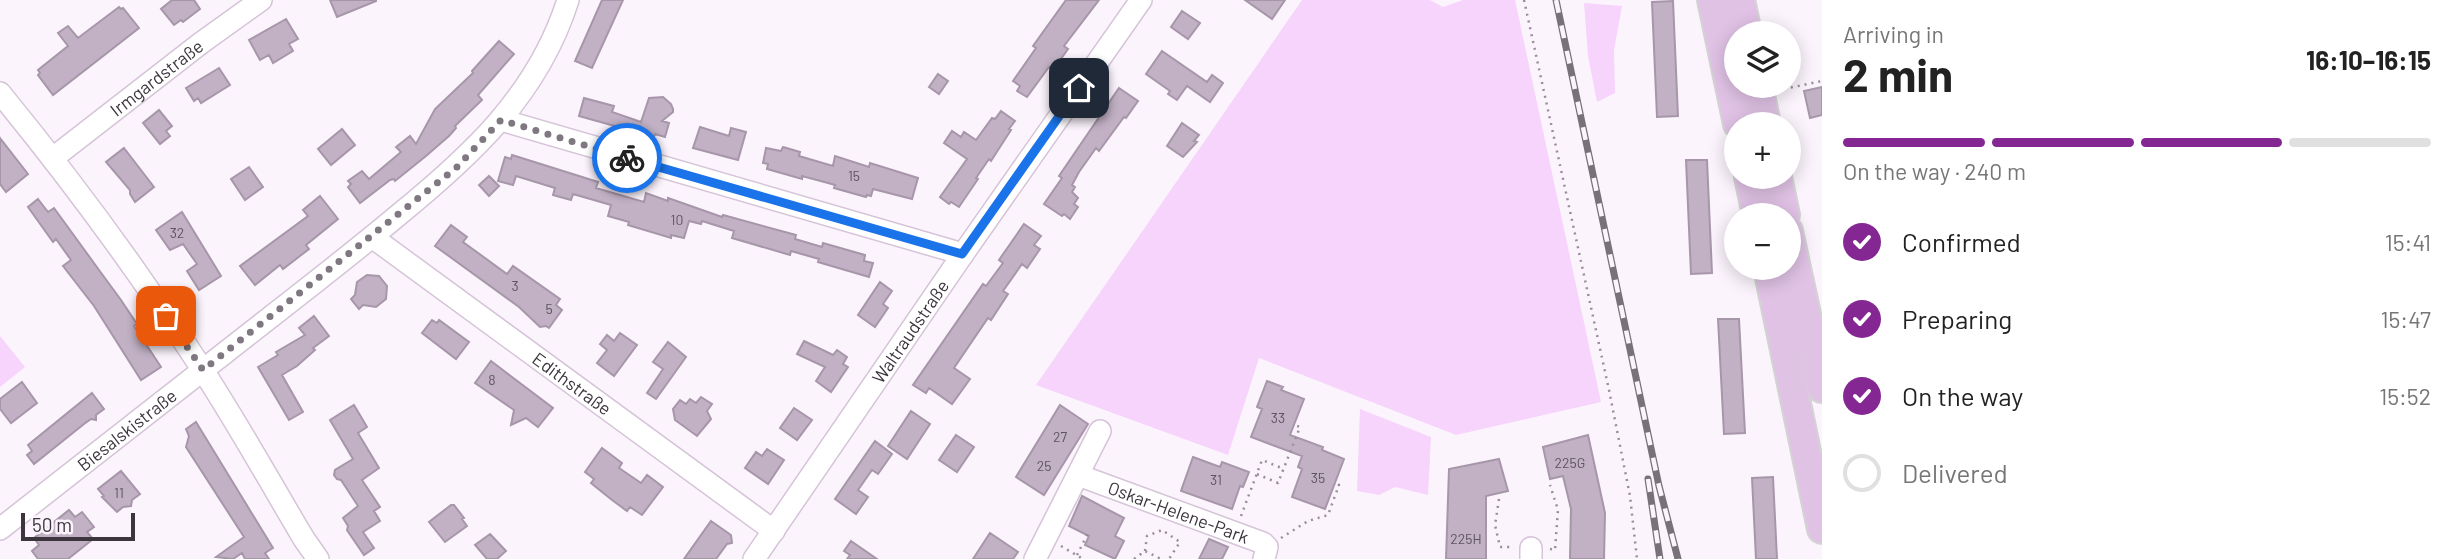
<!DOCTYPE html>
<meta charset="utf-8">
<style>
body{margin:0;font-family:Barlow,sans-serif;background:#f2f2f2;color:#222;height:100vh;display:flex;flex-direction:column;font-size:26px;white-space:nowrap}
*{box-sizing:border-box;margin:0}
p{font-size:23px;color:#767676}
.icon{flex:none;width:38px;height:38px;fill:none;stroke:currentColor;stroke-width:2;stroke-linecap:round;stroke-linejoin:round}
.map{position:relative;flex:1;overflow:hidden}
.side{display:flex;flex-direction:column;background:#fff;width:630px}
.side>*{flex:none}
.tools{position:absolute;left:1724px;top:21px;display:grid;gap:14px}
.tools a{display:grid;place-items:center;width:77px;height:77px;border-radius:50%;background:#fff;box-shadow:0 4px 18px #0003;font-size:35px}
.scale{position:absolute;left:21px;bottom:18px;width:114px;box-sizing:border-box;padding-left:7px;border:4px solid #3c353d;border-top:0;font-size:19px;line-height:24px;white-space:nowrap;color:#3c353d;-webkit-text-stroke:5px #fcf4fd;paint-order:stroke}
.pin{position:absolute;display:grid;place-items:center;width:60px;height:60px;color:#fff;margin:-30px;border-radius:14px;box-shadow:0 4px 10px #0006}
.courier{position:absolute;display:grid;place-items:center;width:70px;height:70px;margin:-35px;border:5px solid #1a73e8;border-radius:50%;background:#fff;color:#222;box-shadow:0 2px 9px #0007}
.headline em{font-style:normal;font-weight:700}
.headline div{display:flex;flex-direction:column-reverse}
.headline{display:flex;align-items:center;justify-content:space-between;height:119px;padding:0 21px}
h1{font-size:46px;font-weight:700;line-height:52px}
.bar{display:grid;grid-template-columns:repeat(4,1fr);gap:10px 7px;align-content:center;height:84px;padding:0 21px}
.bar i{height:9px;border-radius:5px;background:#e0e0e0}
.bar .selected{background:#842792}
.bar p{grid-column:span 4}
ol{padding:0 21px;list-style:none}
li{display:flex;align-items:center;gap:21px;height:77px}
li p{margin-inline-start:auto}
li .icon{padding:7px;border-radius:50%;background:#842792;color:#fff;stroke-width:4}
li:last-child{color:#767676}
li i{width:38px;height:38px;border:4px solid #e0e0e0;border-radius:50%}
main{display:flex;flex:1;min-height:0}
.map>svg:first-child{display:block}
</style>
<main>
<div class="map">
<svg width="1822" height="559" viewBox="0 0 1822 559">
<rect width="100%" height="100%" fill="#fcf4fd"/>
<path fill="#f6d4fb" d="M1302,0H1430L1443,7L1463,0H1515L1601,402L1456,435L1259,358L1228,455L1036,385Z
M1584,3L1622,6L1614,50L1615,93L1597,102L1588,56Z
M0,336L25,367L0,387Z
M1360,409L1431,437L1428,495L1395,487L1379,495L1357,491Z"/>
<path fill="#c2b1c5" stroke="#a796a9" stroke-width="2" d="M172,0H194L200,9L183,22L181,20L174,25L161,9Z
M330,0H376V1L337,17Z
M602,0H623L592,68L575,61Z
M1066,0H1099L1064,46L1068,49L1053,70L1049,67L1027,97L1017,91L1020,86L1013,81L1036,48L1033,46Z
M1245,0H1285L1272,19Z
M1673,1L1678,116L1657,117L1652,2Z
M119,7L121,9L123,8L139,28L53,95L38,75L40,73L38,70L68,46L58,33L68,26L78,38Z
M1182,11L1200,23L1188,39L1171,27Z
M286,19L298,39L289,44L293,51L273,63L269,55L260,60L249,40Z
M499,41L514,54L478,95L482,100L455,126L456,128L449,136L426,156L395,181L394,179L390,180L360,203L348,187L351,184L348,181L362,171L369,179L401,152L396,147L410,136L416,144L435,109L473,73L472,71Z
M1162,51L1207,82L1212,75L1223,83L1210,102L1187,86L1177,100L1168,94L1170,91L1146,74Z
M219,68L230,85L201,103L198,98L194,101L186,88Z
M938,74L948,81L939,94L929,87Z
M1822,87V115L1810,118L1804,91Z
M1119,88L1138,101L1126,118L1124,117L1099,151L1096,148L1079,172L1072,185L1075,187L1072,192L1078,198L1074,204L1078,207L1070,219L1064,214L1062,216L1044,204L1062,178L1059,176Z
M663,97L671,104L673,109V112L662,121L669,123L665,137L655,134L654,137L579,116L584,98L614,106L612,112L641,122L649,98Z
M159,110L172,126L166,131L170,136L160,144L143,123Z
M1001,111L1015,121L1009,129L1011,130L991,161L989,159L976,178L978,179L959,207L951,202L949,204L940,197L967,159L944,143L952,131L961,137L964,132L976,140L992,118L995,119Z
M1182,123L1199,135L1194,141L1197,142L1183,157L1167,146Z
M700,127L729,136L731,128L746,132L738,160L693,148Z
M342,129L355,145L331,165L318,149Z
M0,138L28,174L6,192L0,184Z
M783,147L800,152L799,156L833,166L835,156L869,167L870,163L918,178L912,199L873,189L871,196L867,195L866,197L834,188L835,185L828,183L802,176V179L767,169L768,164L763,163L766,148L781,151Z
M124,148L154,187L135,202L130,194V190L106,162Z
M512,155L598,182L596,188L644,202L646,193L668,201V198L722,217L723,215L796,235L795,239L822,247L823,243L865,255L864,261L873,263L869,277L818,262L819,259L791,251L790,255L732,238L734,231L702,221L701,224L689,221L684,238L671,235V238L628,225L629,222L608,216L611,205L573,194L571,200L553,195L555,188L516,176L513,185L498,181L505,157L511,159Z
M1686,160H1707L1712,273L1691,274Z
M249,167L263,187L245,200L231,179Z
M489,176L499,186L489,196L479,185Z
M320,196L338,219L306,245L309,249L283,269L280,265L255,285L240,266L308,216L303,210Z
M38,199L48,212L54,208L99,270L121,300L137,324L134,326L161,367L141,380L94,306L63,266L71,260L56,239L53,242L28,207Z
M182,212L221,276L199,290L187,271L197,264L183,244L170,250L156,230Z
M1024,224L1041,236L1034,245L1040,249L1027,268L1022,264L1003,291L1008,294L991,320L988,318L954,368L970,379L952,404L929,388L926,393L913,385L983,284L986,286L1003,263L999,260Z
M451,225L467,237L463,242L507,274L513,266L560,299L556,305L562,310L549,328L546,326L540,327L519,307L435,246Z
M367,275L379,276L387,286L386,299L376,307L363,305L359,309L351,299L355,295L357,282Z
M880,282L892,291L883,304L888,308L875,327L858,315Z
M314,316L329,336L313,348L315,350L297,366L282,375L303,412L289,420L258,367L278,355L276,352L305,335L299,328Z
M1718,319H1739L1745,433L1724,434Z
M432,320L437,323L439,320L469,342L456,359L422,333Z
M620,333L637,345L614,376L597,363L607,350L600,344L607,335L614,341Z
M804,341L833,355L837,350L847,357L843,364L848,367L831,392L816,381L825,367L797,354Z
M668,342L686,357L656,399L647,393L663,369L653,362Z
M491,361L553,408L538,427L526,418L511,425L514,410L475,383Z
M1267,381L1283,387L1281,390L1304,399L1290,435L1323,447L1322,450L1344,459L1325,509L1292,497L1302,469L1298,467L1302,456L1251,437L1262,409L1257,407Z
M22,382L37,403L11,423L0,409V399Z
M92,393L104,409L96,415V420L91,419L84,424L34,464L27,455L32,451L28,445Z
M701,397L712,404L707,411L711,419L697,436L675,420L673,409L680,400L686,404L690,399L696,403Z
M354,405L367,427L358,433L379,468L362,480L380,507L374,511L380,521L363,532L374,548L364,555L347,530L348,526L343,518L358,506L341,480L337,479L334,475L335,470L353,459L330,420Z
M1060,405L1088,424L1044,495L1016,477Z
M794,408L812,420L797,440L780,428Z
M911,411L930,424L907,459L888,446Z
M196,422L273,548L265,553L269,559H245L242,553L233,559L216,557L244,537L186,447L189,436L186,429Z
M956,435L974,447L957,472L939,460Z
M1588,435L1605,513L1604,559H1570L1571,509L1563,476L1550,479L1543,447Z
M875,441L892,454L878,474L872,470L858,490L868,497L856,514L835,499Z
M602,448L622,463L619,468L641,483L647,475L663,487L642,515L630,507L627,511L612,500L591,483L594,479L585,472Z
M767,449L784,460L768,484L745,468L756,452L762,456Z
M1193,457L1220,467L1222,462L1249,472L1243,487L1240,486L1232,509L1181,491Z
M1499,459L1508,491L1486,496V559H1446L1449,469Z
M121,471L140,494L132,500L131,506L123,507L117,512L102,497L104,496L98,489Z
M1773,477L1777,559H1756L1752,478Z
M1082,496L1124,518L1115,536L1124,541L1115,559L1085,545L1089,536L1069,526Z
M451,505H454L464,518L462,519L467,526L445,542L429,522Z
M69,510L75,517L82,512L94,527L87,532L93,539L68,559H38L32,551L39,545L34,538Z
M711,521L731,535L732,543L727,544L716,559H684Z
M990,533L1018,552L1013,559H973Z
M490,534L506,551L497,559H487L475,545Z
M1209,539L1228,547L1222,559H1199Z
M851,541L877,559H847L850,555L844,551Z"/>
<g fill="none" stroke-linecap="round" stroke-linejoin="round">
<g stroke="#d5c4d8" stroke-width="24">
<g id="minor">
<path d="M0,93C72,181 140,273 202,369C238,424 270,482 304,539L318,559"/>
<path d="M501,120L963,254"/>
<path id="s1" d="M53,158L201,43L261,0"/>
<path id="s2" d="M372,237L774,531"/>
<path id="s3" d="M1078,475L1263,543L1267,547L1264,559"/>
<path id="s4" d="M0,529C88,460 175,392 263,323C308,288 353,253 396,217C471,156 538,95 568,0"/>
<path id="s5" d="M754,559L963,254L1141,0"/>
<path d="M1035,559L1100,431"/>
<path d="M1531,559V548"/>
</g>
</g>
<g stroke="#d4d3d4" stroke-width="32">
<path id="major" d="M1712,0L1738,124
M1740,0L1747,33
M1758,86L1766,124
M1749,177L1757,215
M1777,177L1785,215
M1788,231L1822,388
M1768,268L1822,529"/>
</g>
<path stroke="#978f98" stroke-width="2.5" stroke-dasharray="2 5" stroke-linecap="butt" d="M1524,0L1609,390L1630,496L1637,559
M1784,89L1822,81
M1257,474L1278,483L1300,427L1294,425
M1499,499L1495,525L1500,547H1512
M1241,516L1262,460L1284,469
M1281,538L1308,521L1328,515L1339,485L1335,484
M1061,546L1083,559
M1550,549L1555,550L1558,510L1550,485
M1145,551L1147,536L1162,530L1180,542L1169,559
M1077,555L1088,533
M1134,559L1145,551L1161,559"/>
<use href="#minor" stroke="#fff" stroke-width="21"/>
<use href="#major" stroke="#e0c2e5" stroke-width="28"/>
<g stroke="#787179" stroke-width="7">
<path id="rail" d="M1556,0L1659,486L1678,559
M1648,479L1660,559"/>
</g>
<use href="#rail" stroke="#fcf4fd" stroke-width="4.5" stroke-dasharray="13" stroke-linecap="butt"/>
</g>
<g fill="none" stroke-linecap="round" stroke-linejoin="round">
<path stroke="#7f7880" stroke-width="7" stroke-dasharray="0 12.6" d="M166,316L203,370L456,168L501,120L627,158"/>
<path stroke="#1a73e8" stroke-width="9" d="M627,158L962,254L1079,88"/>
</g>
<g text-anchor="middle" dominant-baseline="central" stroke-width="5" stroke-linejoin="round" paint-order="stroke">
<g font-size="14" fill="#5e545f">
<text x="854" y="175">15</text>
<text x="677" y="219">10</text>
<text x="177" y="232">32</text>
<text x="515" y="285">3</text>
<text x="549" y="308">5</text>
<text x="492" y="379">8</text>
<text x="1278" y="417">33</text>
<text x="1060" y="436">27</text>
<text x="1570" y="462">225G</text>
<text x="1044" y="465">25</text>
<text x="1318" y="477">35</text>
<text x="1216" y="479">31</text>
<text x="119" y="492">11</text>
<text x="1466" y="538">225H</text>
</g>
<g font-size="18" fill="#3c353d" stroke="#fcf4fd">
<text stroke="none"><textPath href="#s1" startOffset="131">Irmgardstraße</textPath></text>
<text stroke="none"><textPath href="#s5" startOffset="276">Waltraudstraße</textPath></text>
<text stroke="none"><textPath href="#s2" startOffset="248">Edithstraße</textPath></text>
<text stroke="none"><textPath href="#s4" startOffset="161">Biesalskistraße</textPath></text>
<text stroke="none"><textPath href="#s3" startOffset="107">Oskar-Helene-Park</textPath></text>
</g>
</g>
</svg>
<div class="tools">
<a><svg class="icon" aria-label="layers" viewBox="0 0 24 24"><path d="M12 4l9 5-9 5-9-5zM3 14l9 5 9-5"/></svg></a>
<a>+</a>
<a>−</a>
</div>
<div class="scale">50 m</div>
<div class="pin" style="left:166px;top:316px;background:#ea580c"><svg class="icon" aria-label="bag" viewBox="0 0 24 24"><path d="M5 8h14l-1 12H6zM9 8a3 3 0 0 1 6 0"/></svg></div>
<div class="pin" style="left:1079px;top:88px;background:#1f2937"><svg class="icon" aria-label="home" viewBox="0 0 24 24"><path d="M3 11l9-7 9 7M6 9v11h12V9"/></svg></div>
<div class="courier" style="left:627px;top:158px"><svg class="icon" aria-label="bike" viewBox="0 0 24 24"><circle cx="6" cy="16" r="4"/><circle cx="18" cy="16" r="4"/><path d="M6 16l4-8h5l3 8M10 8l3 8H6M13 5h3"/></svg></div>
</div>
<section class="side">
<div class="headline"><div><h1>2 min</h1><p>Arriving in</p></div><em>16:10–16:15</em></div>
<div class="bar"><i class="selected"></i><i class="selected"></i><i class="selected"></i><i></i><p>On the way · 240 m</p></div>
<ol>
<li><svg class="icon" aria-label="check" viewBox="0 0 24 24"><path d="M5 12l5 5 9-10"/></svg>Confirmed<p>15:41</p></li>
<li><svg class="icon" aria-label="check" viewBox="0 0 24 24"><path d="M5 12l5 5 9-10"/></svg>Preparing<p>15:47</p></li>
<li><svg class="icon" aria-label="check" viewBox="0 0 24 24"><path d="M5 12l5 5 9-10"/></svg>On the way<p>15:52</p></li>
<li><i></i>Delivered</li>
</ol>
</section>
</main>
